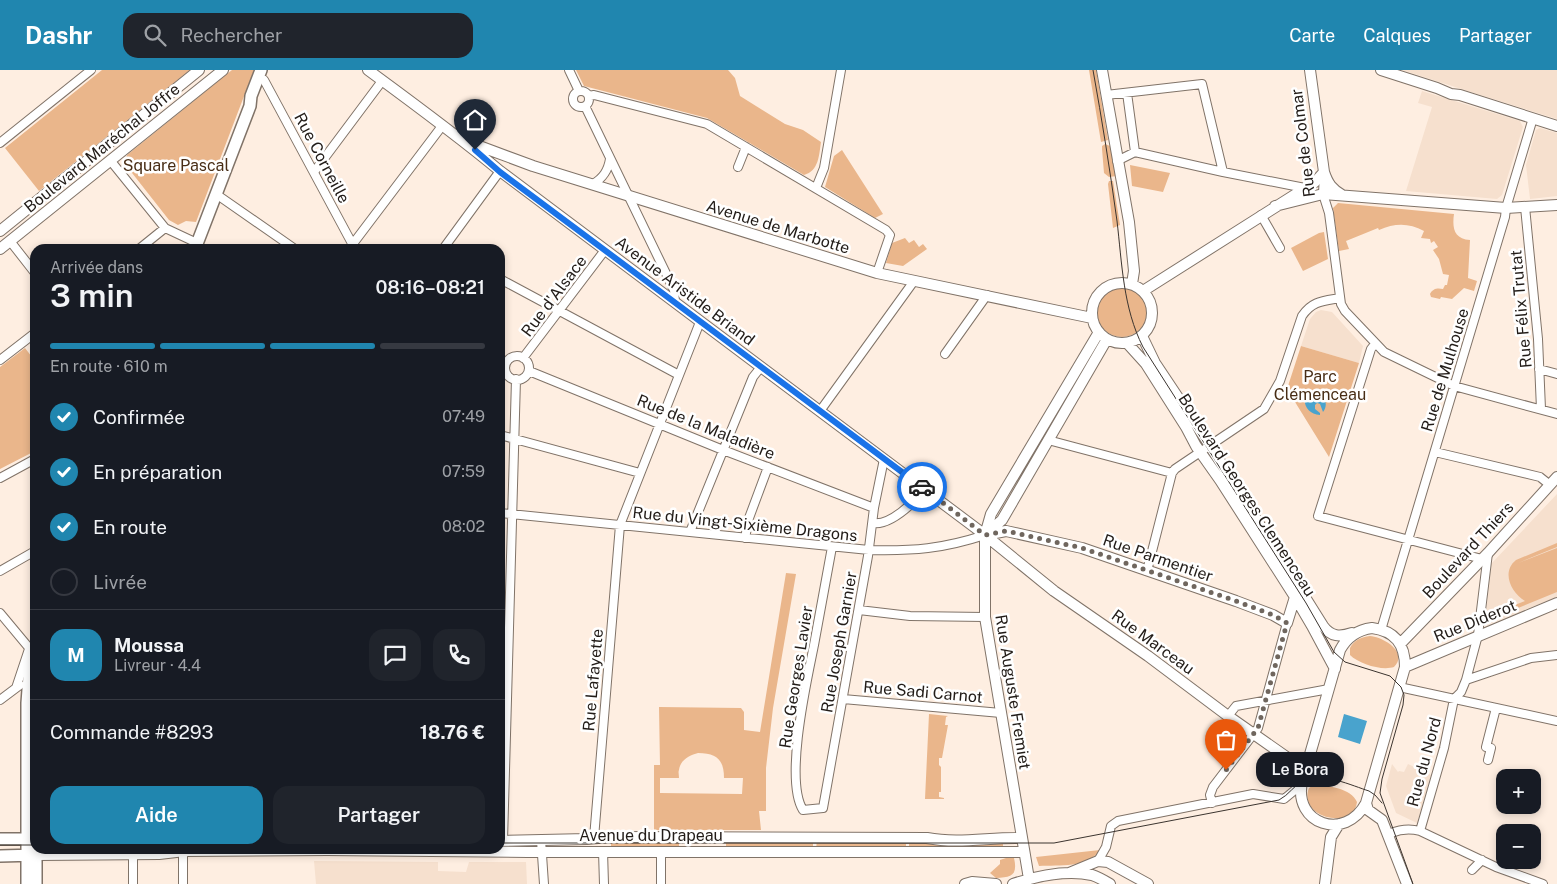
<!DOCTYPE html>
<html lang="fr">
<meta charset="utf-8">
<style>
body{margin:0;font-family:"Public Sans",sans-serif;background:#20242c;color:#f1f3f6;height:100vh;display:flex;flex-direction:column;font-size:19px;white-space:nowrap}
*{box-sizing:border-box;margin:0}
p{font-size:16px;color:#9ea1a6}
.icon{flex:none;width:28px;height:28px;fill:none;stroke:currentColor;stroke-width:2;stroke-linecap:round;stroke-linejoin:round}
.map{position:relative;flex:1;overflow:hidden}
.drawer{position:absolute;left:30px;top:174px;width:475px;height:610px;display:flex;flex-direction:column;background:#171b24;border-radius:15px;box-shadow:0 2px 8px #0003}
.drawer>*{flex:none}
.tools{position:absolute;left:1496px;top:699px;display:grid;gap:10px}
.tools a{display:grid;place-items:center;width:45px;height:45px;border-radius:10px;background:#171b24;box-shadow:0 2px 8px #0003;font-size:25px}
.pin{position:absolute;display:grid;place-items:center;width:42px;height:42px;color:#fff;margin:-51px -21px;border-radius:50% 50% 50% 0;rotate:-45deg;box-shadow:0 0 5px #0007}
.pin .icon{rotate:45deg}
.courier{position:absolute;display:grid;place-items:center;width:50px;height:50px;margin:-25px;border:4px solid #1a73e8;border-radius:50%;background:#fff;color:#222;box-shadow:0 1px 6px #0007}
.bubble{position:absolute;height:35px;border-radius:15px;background:#171b24;box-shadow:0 2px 8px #0003;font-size:16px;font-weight:600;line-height:35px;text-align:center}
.headline em{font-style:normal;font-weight:600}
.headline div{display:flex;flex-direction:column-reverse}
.headline{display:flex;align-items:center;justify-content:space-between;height:85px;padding:0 20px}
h1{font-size:32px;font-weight:600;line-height:38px}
.bar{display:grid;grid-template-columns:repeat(4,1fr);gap:8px 5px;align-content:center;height:60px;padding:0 20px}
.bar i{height:6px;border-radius:4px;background:#363941}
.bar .on{background:#2086af}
.bar p{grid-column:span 4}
.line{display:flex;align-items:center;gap:12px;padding:0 20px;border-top:1px solid #363941}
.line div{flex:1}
.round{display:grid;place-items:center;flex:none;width:52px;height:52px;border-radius:15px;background:#20242c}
ol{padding:0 20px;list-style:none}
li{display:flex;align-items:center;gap:15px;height:55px}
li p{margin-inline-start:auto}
li .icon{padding:5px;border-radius:50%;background:#2086af;color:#fff;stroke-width:4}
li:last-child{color:#9ea1a6}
li i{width:28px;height:28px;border:2px solid #363941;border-radius:50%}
.action{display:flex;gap:10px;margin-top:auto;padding:10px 20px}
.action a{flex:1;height:58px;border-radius:15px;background:#2086af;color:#fff;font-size:20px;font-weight:600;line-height:58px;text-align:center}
.action a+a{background:#20242c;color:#f1f3f6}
header{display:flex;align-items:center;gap:30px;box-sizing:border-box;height:70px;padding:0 25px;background:#2086af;color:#fff}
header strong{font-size:24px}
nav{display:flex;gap:28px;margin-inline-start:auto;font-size:18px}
.search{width:350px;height:45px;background:#20242c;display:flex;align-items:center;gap:12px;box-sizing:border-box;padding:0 18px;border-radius:15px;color:#9ea1a6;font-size:19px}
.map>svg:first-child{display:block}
</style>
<header>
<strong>Dashr</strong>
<div class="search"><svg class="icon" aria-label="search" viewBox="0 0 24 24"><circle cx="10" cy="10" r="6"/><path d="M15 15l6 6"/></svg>Rechercher</div>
<nav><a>Carte</a><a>Calques</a><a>Partager</a></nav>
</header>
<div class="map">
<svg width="1557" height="814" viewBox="0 0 1557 814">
<rect width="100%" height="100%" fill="#feeee1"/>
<path fill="#f6e0ce" d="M1402,0H1557V49L1455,17Z
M1422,21L1520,51L1523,57L1502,125L1497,129L1406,121L1432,37L1418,33Z
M1540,58L1557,63V126L1530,129L1526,95L1536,60Z
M1321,240L1332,242L1363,276L1359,293L1301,276L1310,249L1316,242Z
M1557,424V527L1487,555L1485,554L1491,494Z
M1392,694L1398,702L1399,701L1404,702L1408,694L1431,705L1417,753L1396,743L1386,716Z
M314,791L438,792V801L466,802L469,792H526L527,814H316Z"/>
<path fill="#eab68b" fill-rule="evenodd" d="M102,0H190L39,121L5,78Z
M232,0H254L196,152L186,151L178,155L169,150L125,94L127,85Z
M576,0H728L735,8L740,26L785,54L803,60L821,72C819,85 819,101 804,105L707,48L584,16Z
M1089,0H1096L1108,70L1101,72Z
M1105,74L1110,76L1117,106L1109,107L1104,103L1102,79V76Z
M842,80L883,144L875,148L825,117L834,86Z
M1130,95L1170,103L1163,122L1132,116Z
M1109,111H1113L1120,155L1113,158L1108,114Z
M1338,133L1454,144C1452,158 1454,169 1470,170L1468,208L1477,211L1474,221L1464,218L1452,229L1441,227L1440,229L1431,227L1430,224C1433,218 1438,218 1443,219L1445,215H1447L1449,205L1443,204L1439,189L1433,180L1438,177L1434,171L1431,173L1430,169L1421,168L1424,161C1409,153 1395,153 1379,160L1378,158L1346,171L1349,179L1339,181L1333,138Z
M1324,162L1328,189L1303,201L1291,178L1319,163Z
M905,168L909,173L914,170L919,177L923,174L927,179L903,196L886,193L892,173Z
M1097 242a25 25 0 1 1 50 0a25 25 0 1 1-50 0Z
M1301,276L1359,293L1329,387L1287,319Z
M25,278L35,291V381L0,399V297Z
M1557,473V477L1518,493L1557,478V522L1494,548L1492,544L1525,531C1511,523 1501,502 1516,490Z
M786,503L796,504L773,638L766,698V741H759L761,760H654V695H660L659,637L741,638L744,642V660L760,662ZM698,683C718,683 724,691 724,708H743L742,724L660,723V708H679C679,705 678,702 679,700C680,690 690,685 698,683Z
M1370,566C1383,567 1409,582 1394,597C1382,601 1359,594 1350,585V578C1354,570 1361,567 1370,566Z
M929,644L948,646L946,647L945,655H948L942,688H939V695L941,697V722H939V727L944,728V729H925Z
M1315,714C1328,716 1351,718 1357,732C1354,761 1297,748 1309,718Z
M611,769H679V780H611Z
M813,769V780H726V770Z
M817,769H906V780H816Z
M909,769L1003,770V780H909Z
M1100,780C1088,798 1059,795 1039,796L1036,787Z
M1006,788H1014C1018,806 1011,807 996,808L990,803L1000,794V790Z"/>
<path fill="#49a3cd" d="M1312,321L1319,322C1326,328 1328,335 1323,342L1320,334L1317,333L1315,335V339L1320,343V345C1309,344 1303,336 1305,326Z
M1344,644L1367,651L1360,674L1338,667Z"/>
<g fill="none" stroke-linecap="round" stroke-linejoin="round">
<g stroke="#807368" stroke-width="10">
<path id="street" d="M569,0L579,21
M264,10L355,179
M573 29a8 8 0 1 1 16 0a8 8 0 1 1-16 0Z
M1127,23L1135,82
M1106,25L1202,14L1223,102
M589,26L594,25L707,54L886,160L890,165L877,203
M585,36L674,220L675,232
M0,73L91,0
M110,90L165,158L197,173
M1117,91L1135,82L1223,102L1305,118
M738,97L746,77
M314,102L382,11
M1324,102L1323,124L1329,143L1341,234L1345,241L1384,282L1454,316L1557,344
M593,114C603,108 608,101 610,89
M816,118L824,98L841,0
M216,124L295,179
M1525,137L1538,269L1541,339
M1261,145L1280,178
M10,171L35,203
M139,179L165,158
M349,179L442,56
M443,179L500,101
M500,209L679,305
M1375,274L1371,279L1318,446L1482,489
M945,284L987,225
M505 298a12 12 0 1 1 24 0a12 12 0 1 1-24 0Z
M523,288L605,180
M0,290L35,263
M1539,299L1557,304
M529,301L723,380L874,438
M820,341L914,211
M500,365L640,403
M1048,370L1172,403
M1435,382L1540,407L1550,415
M0,408L35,389
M500,443L869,480C914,481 942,479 985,465
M873,453C890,456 914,432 925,420
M690,462L753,307L761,297
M745,468L749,448L768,397
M832,477C826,509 820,542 814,575C807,610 784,710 803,740L823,738L868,486L874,438L884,389
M0,501L35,481
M1147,501L1172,403L1175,399L1264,339L1280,311L1302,246C1312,231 1323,231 1340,228
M859,540L910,546L985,547
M0,543L35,585
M1381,560L1505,147L1506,138L1533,48
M1466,610L1531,588L1557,585
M1399,617L1557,651
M16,618L29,579
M843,629L1001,643
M0,630L20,615
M1228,646L1236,636L1329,619
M1488,690L1491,678L1486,677L1496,638
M1212,733L1210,725L1213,717L1258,658L1287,553
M1420,761L1444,678L1454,629L1461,622L1466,610L1478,565L1488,483
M1389,767L1391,763C1401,759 1409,758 1420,761L1496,797L1543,814
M594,768L620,455L700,252
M541,770L544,814
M503,771L516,309
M603,781L604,814
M133,783V814
M1098,791L1106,777L1111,756L1118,751L1253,724L1284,729L1301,715
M1472,800L1482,790
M183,814V786L185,781
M661,814V782"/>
</g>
<g stroke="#807368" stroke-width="12">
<path id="secondary" d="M368,0C413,33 458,66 500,101L985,465L1054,521L1148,586L1228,646L1305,700
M1102,0L1129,152L1134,201L1132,214
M1310,0L1324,102C1328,114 1332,119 1342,125
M1381,0L1437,18L1451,24L1460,25L1557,56
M471,73L533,96L877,203L1092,248
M1275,136L1323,124L1506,138L1557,135
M0,161L199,0
M0,179L223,0
M1092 243a30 30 0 1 1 60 0a30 30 0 1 1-60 0Z
M1143,221L1315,112L1324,102
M1142,266L1155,293L1209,374L1323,556C1331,567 1340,567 1352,563
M1127,273L1146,294L1186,357L1196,376L1220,410L1295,527L1312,556L1335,599
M986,464L1002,450L1107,269
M985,465L1006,461L1082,478L1236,531L1273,545L1287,553L1295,527
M1372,558C1395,561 1405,574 1405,597L1366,733C1345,772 1293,754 1302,712L1340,580C1347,567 1357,560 1372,558Z
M1401,573L1488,483L1557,407
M1405,597L1557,533
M1366,733L1368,740L1382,750L1407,814
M500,771L587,769L609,767L927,768C959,774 990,767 1021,768
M36,785L159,784L185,781L327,780L528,782H1024
M1069,803L1098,791L1108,792L1148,814
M1029,809L985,547V465L991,444L1099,262
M965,814L972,812L996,814
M1013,814C1037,806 1067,800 1092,805C1098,807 1105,811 1110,814
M1325,814L1331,767L1339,754"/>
</g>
<g stroke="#807368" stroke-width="14">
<path id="primary" d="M195,179L250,36L251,26L261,0
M0,769H35
M0,786L36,785
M27,814V633L29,606L35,589
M36,814V779"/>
</g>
<use href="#street" stroke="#fff" stroke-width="8"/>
<use href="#secondary" stroke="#fff" stroke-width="10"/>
<use href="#primary" stroke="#fff" stroke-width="11"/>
<path stroke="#3b342f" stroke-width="1" d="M1093,0C1102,50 1110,100 1117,151C1122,193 1123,238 1143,277L1306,533L1334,582L1345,592L1390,606L1401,617L1404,625L1403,635L1382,709L1380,723L1413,814
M500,773H1054L1279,730C1289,725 1294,715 1304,710C1320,701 1353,716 1369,721L1375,725L1382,733
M0,775H35"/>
</g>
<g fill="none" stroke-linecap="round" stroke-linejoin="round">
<path stroke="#6f665e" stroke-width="5" stroke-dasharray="0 9" d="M922,417L985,465L1006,461L1082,478L1236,531L1273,545L1287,553L1258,658L1226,700"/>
<path stroke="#1a73e8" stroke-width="6" d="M475,80L500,102L922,417"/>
</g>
<g text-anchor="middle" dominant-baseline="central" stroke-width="5" stroke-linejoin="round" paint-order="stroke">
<g font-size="16" fill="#221c18" stroke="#fff">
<text transform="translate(1303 73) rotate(-97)">Rue de Colmar</text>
<text transform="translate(102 78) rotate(-39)">Boulevard Maréchal Joffre</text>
<text transform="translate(322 88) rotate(62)">Rue Corneille</text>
<text transform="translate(778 157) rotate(17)">Avenue de Marbotte</text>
<text transform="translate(685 221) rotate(37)">Avenue Aristide Briand</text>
<text transform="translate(554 226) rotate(-53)">Rue d'Alsace</text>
<text transform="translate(1521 239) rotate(-95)">Rue Félix Trutat</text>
<text transform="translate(1445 300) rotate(-73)">Rue de Mulhouse</text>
<text transform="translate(706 357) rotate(22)">Rue de la Maladière</text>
<text transform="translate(1247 425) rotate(57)">Boulevard Georges Clemenceau</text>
<text transform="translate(745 454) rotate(6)">Rue du Vingt-Sixième Dragons</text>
<text transform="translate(1468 480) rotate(-47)">Boulevard Thiers</text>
<text transform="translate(1158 488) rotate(19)">Rue Parmentier</text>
<text transform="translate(1475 551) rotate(-22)">Rue Diderot</text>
<text transform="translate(839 572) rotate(-80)">Rue Joseph Garnier</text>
<text transform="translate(1153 572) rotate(36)">Rue Marceau</text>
<text transform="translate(796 607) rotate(-81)">Rue Georges Lavier</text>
<text transform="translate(593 610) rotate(-85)">Rue Lafayette</text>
<text transform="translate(923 622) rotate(5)">Rue Sadi Carnot</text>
<text transform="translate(1013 622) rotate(81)">Rue Auguste Fremiet</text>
<text transform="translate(1424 692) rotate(-75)">Rue du Nord</text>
<text x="651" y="765">Avenue du Drapeau</text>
</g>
<g font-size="16" fill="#482d15" stroke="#fff">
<text x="176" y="95">Square Pascal</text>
<text x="1320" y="306">Parc<tspan x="1320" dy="18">Clémenceau</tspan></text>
</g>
</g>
</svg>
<div class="tools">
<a>+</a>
<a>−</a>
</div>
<div class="pin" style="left:1226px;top:700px;background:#ea580c"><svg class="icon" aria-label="bag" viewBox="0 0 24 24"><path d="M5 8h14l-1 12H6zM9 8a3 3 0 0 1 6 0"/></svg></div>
<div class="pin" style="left:475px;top:80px;background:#1f2937"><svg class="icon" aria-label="home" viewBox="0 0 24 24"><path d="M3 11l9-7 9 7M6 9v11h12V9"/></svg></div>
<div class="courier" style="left:922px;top:417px"><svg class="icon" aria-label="car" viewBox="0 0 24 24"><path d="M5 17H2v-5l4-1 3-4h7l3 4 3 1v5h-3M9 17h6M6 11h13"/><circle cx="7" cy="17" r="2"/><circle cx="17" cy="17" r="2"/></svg></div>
<div class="bubble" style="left:1256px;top:682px;width:88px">Le Bora</div>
<section class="drawer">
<div class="headline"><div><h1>3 min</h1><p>Arrivée dans</p></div><em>08:16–08:21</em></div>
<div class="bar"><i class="on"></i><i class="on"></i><i class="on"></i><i></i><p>En route · 610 m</p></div>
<ol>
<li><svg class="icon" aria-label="check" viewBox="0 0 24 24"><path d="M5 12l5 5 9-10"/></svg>Confirmée<p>07:49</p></li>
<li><svg class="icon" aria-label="check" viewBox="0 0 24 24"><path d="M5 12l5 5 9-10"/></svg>En préparation<p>07:59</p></li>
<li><svg class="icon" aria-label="check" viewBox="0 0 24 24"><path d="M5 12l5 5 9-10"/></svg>En route<p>08:02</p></li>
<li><i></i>Livrée</li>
</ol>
<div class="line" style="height:90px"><b class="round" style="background:#2086af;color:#fff">M</b><div><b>Moussa</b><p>Livreur · 4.4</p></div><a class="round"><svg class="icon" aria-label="chat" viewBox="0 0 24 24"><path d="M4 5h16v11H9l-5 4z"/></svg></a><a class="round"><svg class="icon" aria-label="phone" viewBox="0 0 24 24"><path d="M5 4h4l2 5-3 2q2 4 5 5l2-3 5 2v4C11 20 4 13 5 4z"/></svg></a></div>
<div class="line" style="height:65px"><div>Commande #8293</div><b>18.76 €</b></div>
<div class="action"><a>Aide</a><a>Partager</a></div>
</section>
</div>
